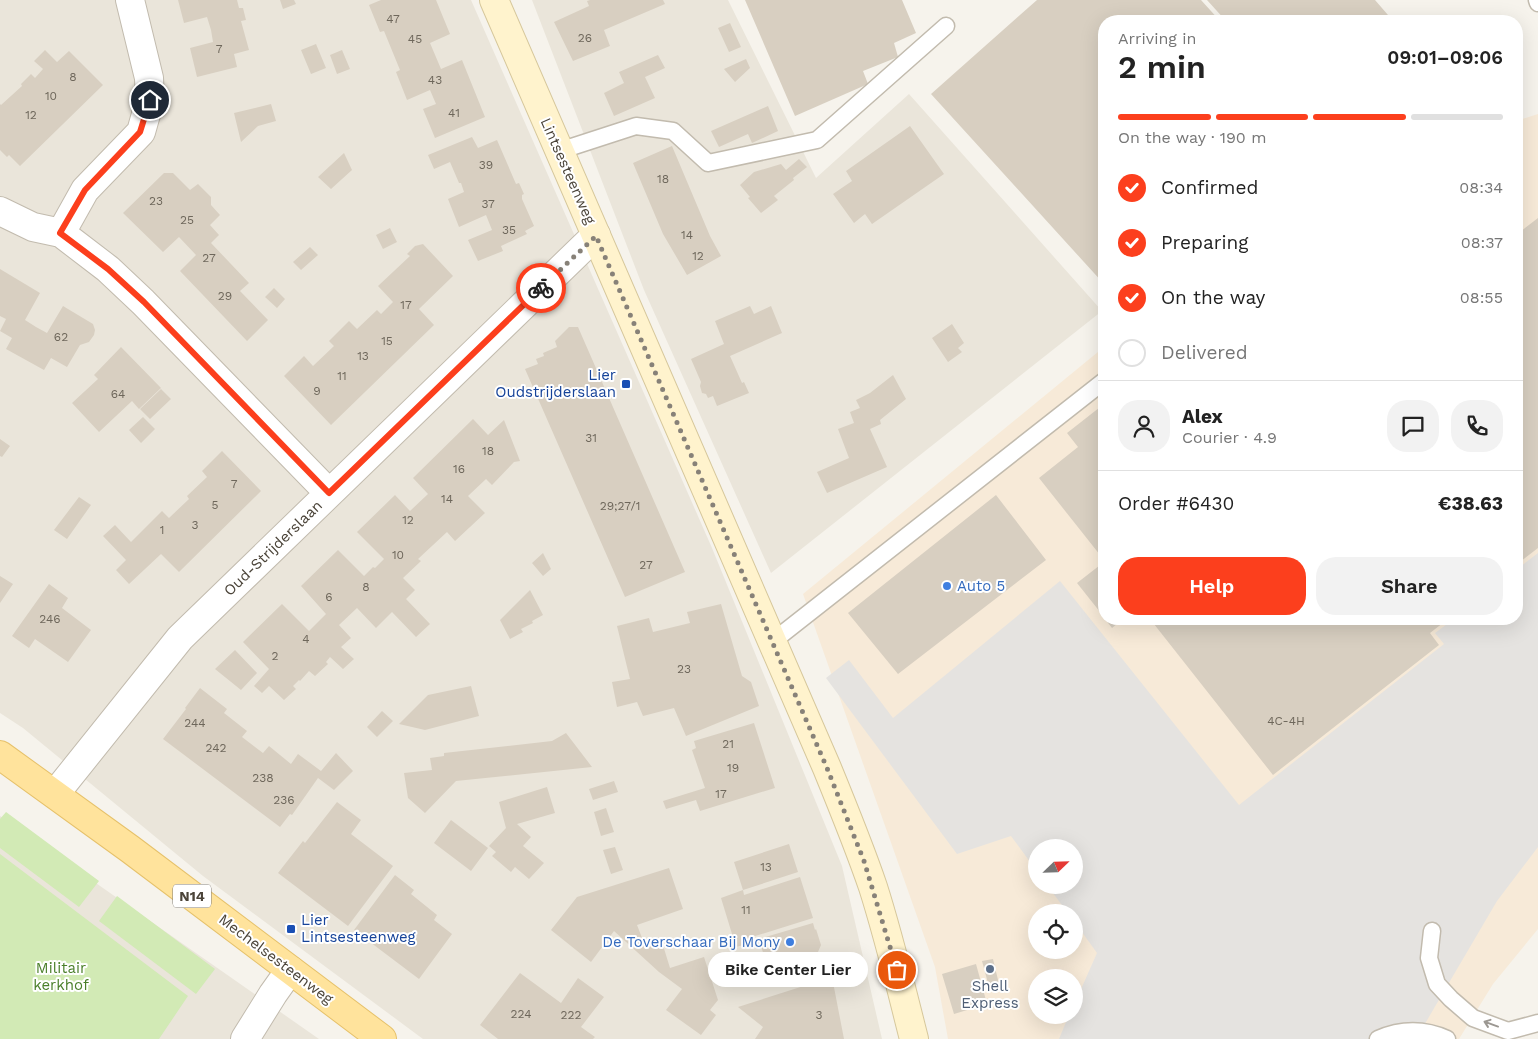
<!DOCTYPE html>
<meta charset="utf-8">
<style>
body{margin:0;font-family:"Work Sans",sans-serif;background:#f2f2f2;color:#222;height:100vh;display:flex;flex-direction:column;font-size:19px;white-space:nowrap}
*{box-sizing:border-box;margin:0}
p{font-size:16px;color:#767676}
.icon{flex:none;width:28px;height:28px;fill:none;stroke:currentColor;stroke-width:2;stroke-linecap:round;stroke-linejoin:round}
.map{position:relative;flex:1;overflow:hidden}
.sheet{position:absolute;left:1098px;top:15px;width:425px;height:610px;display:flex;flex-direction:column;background:#fff;border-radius:20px;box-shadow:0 5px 20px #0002}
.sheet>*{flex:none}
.needle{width:32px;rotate:67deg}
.controls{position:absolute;left:1028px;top:839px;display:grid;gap:10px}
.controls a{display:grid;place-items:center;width:55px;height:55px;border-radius:50%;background:#fff;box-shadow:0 5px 20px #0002;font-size:25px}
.pin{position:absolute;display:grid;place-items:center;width:42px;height:42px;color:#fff;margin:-21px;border:2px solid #fff;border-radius:50%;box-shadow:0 1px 5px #0007}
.courier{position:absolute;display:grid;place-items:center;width:50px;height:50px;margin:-25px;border:4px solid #fc3f1d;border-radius:50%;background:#fff;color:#222;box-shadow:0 1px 6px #0007}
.bubble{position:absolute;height:35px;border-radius:18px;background:#fff;box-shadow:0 5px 20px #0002;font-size:16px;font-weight:600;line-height:35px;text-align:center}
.summary em{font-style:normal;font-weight:600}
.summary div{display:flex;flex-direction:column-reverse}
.summary{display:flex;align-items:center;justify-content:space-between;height:85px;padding:0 20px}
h1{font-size:32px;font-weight:600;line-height:38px}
.bar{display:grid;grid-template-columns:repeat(4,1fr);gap:8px 5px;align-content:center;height:60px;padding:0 20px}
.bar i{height:6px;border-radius:4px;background:#e0e0e0}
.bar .active{background:#fc3f1d}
.bar p{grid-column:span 4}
.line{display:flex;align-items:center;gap:12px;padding:0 20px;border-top:1px solid #e0e0e0}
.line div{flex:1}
.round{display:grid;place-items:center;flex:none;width:52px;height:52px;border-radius:20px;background:#f2f2f2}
ol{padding:0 20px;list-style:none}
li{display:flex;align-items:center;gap:15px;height:55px}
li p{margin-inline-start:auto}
li .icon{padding:5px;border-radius:50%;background:#fc3f1d;color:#fff;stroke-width:4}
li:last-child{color:#767676}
li i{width:28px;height:28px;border:2px solid #e0e0e0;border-radius:50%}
.cta{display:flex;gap:10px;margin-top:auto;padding:10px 20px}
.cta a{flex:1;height:58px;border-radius:20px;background:#fc3f1d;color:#fff;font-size:20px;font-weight:600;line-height:58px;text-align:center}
.cta a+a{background:#f2f2f2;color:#222}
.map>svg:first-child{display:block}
</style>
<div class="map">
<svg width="1538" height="1039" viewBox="0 0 1538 1039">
<rect width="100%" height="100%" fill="#f6f3ec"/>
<path fill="#eae5da" d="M0,0H471L712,548L842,866L882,1039H423L203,876L23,728L0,713Z
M532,0H728L816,178L909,94L1102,311L771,573L644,290Z
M0,816L319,1039H0Z"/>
<path fill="#f7ead8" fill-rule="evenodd" d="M1538,114V929L1493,984L1459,1039H948L935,967L803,594L1104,347V619H1516V121ZM1036,848H1074V885H1036ZM1036,912H1074V950H1036ZM1036,978H1074V1015H1036Z"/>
<path fill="#d2eab5" d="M6,812L99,881L79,907L0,848V819Z
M0,854L188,996L159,1039H0Z
M117,896L215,969L196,994L99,921Z"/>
<path fill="#e5e3e0" d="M1538,553V847L1497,901L1416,1039H1059L1069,1015H1074V1005L1097,953L1074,921V912H1067L1047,885H1074V848H1036V870L1011,836L957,854L826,678L849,660L893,718L1060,581L1239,805L1444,644L1435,633L1454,619H1516V570Z"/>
<path fill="#d8cfc1" d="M178,0H237L239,8H243L246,20L241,21L249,50L234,54L237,67L197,77L190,48L213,42L211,30L207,17L184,23Z
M280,0H294L296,4L283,9Z
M381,0H436L450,34L430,43L441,69L462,60L485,117L435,138L423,109L436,104L430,90L407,100L396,72L400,70L384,31L380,32L369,5Z
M590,0H663L665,4L604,30L610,46L573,61L554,22L589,6L587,1Z
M745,0H902L916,33L894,43L898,57L863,71L868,84L795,116Z
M1037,0H1201L1220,21H1104V284L931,94Z
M1207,0H1375L1388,15L1381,21H1226Z
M730,23L741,47L729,52L718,28Z
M316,44L326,68L311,74L301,50Z
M45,50L57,62L69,51L103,85L20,166L9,155L7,157L0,150V104L1,105L22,86L21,84L31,74L35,78L43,69L34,61Z
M342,50L350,69L337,74L330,55Z
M658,55L665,68L645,77L655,98L614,116L604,93L624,83L619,72Z
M746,59L750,68L735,82L724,69Z
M271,104L276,121L258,126L241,142L234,113Z
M768,106L778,131L752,143L748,134L719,147L711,131Z
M910,126L944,174L872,224L865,214L854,223L833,194L852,181L846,171Z
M472,137L478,148L497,140L516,184L519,183L524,194L522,195V199L534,226L525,231L527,234L501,246L503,251L478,261L468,240L492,230L486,215L459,227L448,199L464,192L461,183H459L450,162L434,169L428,155Z
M672,146L710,236L721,256L687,275L663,234L633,163Z
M344,153L352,170L331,189L318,177Z
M799,159L807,167L793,178L794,180L774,196L778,200L761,213L748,198L750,197L740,185L754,172L781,164L786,170Z
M164,173H173L190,190L198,184L211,197V205L220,215L210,225L219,235L211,243L249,283L240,291L268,320L247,341L180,271L196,255L179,237L163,252L123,213Z
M1538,218V548L1516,565V235Z
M390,228L397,242L383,249L376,235Z
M423,244L453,276L419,309L434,325L331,425L284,376L304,356L313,366L334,346L329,341L349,321L357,329L377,310L381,314L393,302L378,286L410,256L407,254L415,246Z
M310,247L318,255L301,270L293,262Z
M0,269L40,293L25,320L36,327L47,333L63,306L93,324L95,330L94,335L89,342L80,345L67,367L51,358L44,370L6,349L12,338L0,331L6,319L0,316Z
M274,288L285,299L277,308L265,297Z
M750,306L754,314L771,306L782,333L730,356L742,383L744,382L749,393L717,406L713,396L708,398L706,394L702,393L700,386L701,382L691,359L724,344L715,321Z
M952,324L964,343L958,348L962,352L948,362L932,338Z
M569,327H578L685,572L625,597L525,369L538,364L536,359L544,356L543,353L557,347L555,341Z
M121,347L161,388L139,409L132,401L99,432L72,403L98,379L94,375Z
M893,375L906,399L880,420L881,424L870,429L887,467L827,493L817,472L849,458L838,429L854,423L850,412L860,408L856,400L870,393Z
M161,389L171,399L150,419L140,409Z
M1104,404V560L1039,478L1078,447L1067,433Z
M143,417L155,429L141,443L129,430Z
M473,419L488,435L504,420L520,461L514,462L492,485L486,479L468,496L485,513L455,541L447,532L418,559L421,561L403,578L415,590L406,599L430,624L416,637L392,612L376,628L357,608L339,625L351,638L341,647L354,659L343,669L330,657L326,662L328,664L315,676L309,671L300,681L299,680L293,686L296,689L284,700L269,686L262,693L254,686L269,669L243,642L282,604L309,631L326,614L301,586L338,550L364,576L373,567L375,568L384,559L357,532L395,495L410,511L428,494L413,478Z
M0,439L10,446L2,457L0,456Z
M222,451L261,491L179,572L161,554L129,584L116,570L126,560L103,536L115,525L131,542L162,511L169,518L189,499L187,496L207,477L202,471Z
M996,495L1046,560L898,674L848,613Z
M79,497L91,505L67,539L54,530Z
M543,553L551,569L543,576L532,563Z
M1104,562V617L1077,583Z
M0,576L13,584L0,603Z
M49,584L68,598L62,608L91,630L68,662L35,639L29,648L12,636Z
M530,590L543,615L532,621L533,623L521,629L523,632L510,639L500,620Z
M721,604L742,676L751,682L759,706L686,736L674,708L643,716L637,702L617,707L612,682L630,679L617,626L649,618L653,632L690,623L687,612Z
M1105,619H1123L1112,628Z
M1150,619H1448L1430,633L1439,645L1273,775Z
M235,650L257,673L241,690L215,669Z
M471,686L479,716L425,730L399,724L428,695Z
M200,688L227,709L224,713L247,731L242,737L263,753L269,746L291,764L298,754L321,771L336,753L353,771L334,790L318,778L292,815L290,814L280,827L163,739L186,709L185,708Z
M382,711L393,721L377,737L367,727Z
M754,723L775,788L700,811L696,800L666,809L663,801L705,788L692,750L696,748L694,741Z
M566,733L592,767L456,781L425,813L408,798L404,773L432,770L430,758L444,756V753L552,741Z
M614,781L618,792L593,800L589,789Z
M547,787L555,813L517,824L531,837L523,846L544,863L529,879L515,867L511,872L492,856L496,852L489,846L506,828L499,802Z
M337,802L361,820L351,834L393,866L348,926L278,873L303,841L305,843Z
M606,808L614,832L601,836L594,812Z
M451,820L488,848L471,871L434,843Z
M789,844L798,872L743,890L734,862Z
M615,847L623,870L611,874L603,850Z
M669,868L683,909L637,925L646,948L662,942L670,968L704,957L718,1000L710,1010L716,1015L701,1035L666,1010L682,989L659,972L614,931L591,962L551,930L577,897Z
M395,875L414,890L411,894L437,915L434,920L452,934L419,979L354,930Z
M800,877L813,918L752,937L754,942L736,947L721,898L743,890L744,895Z
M813,923L815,930L816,929L821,945L818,952L772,967L768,955L764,956L759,939Z
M993,959L999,984L989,987L982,961Z
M976,964L987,1004L954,1014L942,974Z
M520,973L561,1003L578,978L604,997L581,1027L595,1037L593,1039H498L480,1025Z
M832,977L844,1039H755L763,1027L738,1007Z"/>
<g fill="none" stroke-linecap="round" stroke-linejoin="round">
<g stroke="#c2bbae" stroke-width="19">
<path id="lane" d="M1537,0L1538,3
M559,151L636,126L673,131L708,163L817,140L946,26
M772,642L1104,381
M1432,931L1429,958L1437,984L1451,999L1473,1018L1508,1031L1538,1023
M1378,1039C1401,1029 1425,1029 1447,1039"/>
</g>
<g stroke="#c2bbae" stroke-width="30">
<path id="street" d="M0,211L33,227L61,233L108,269L143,302L329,493
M61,233L85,190L141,132L150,100L149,78L130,0
M55,794L180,638L596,235
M245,1039L273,994L290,970"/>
</g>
<g stroke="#d6c79b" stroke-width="30">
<path id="secondary" d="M494,0L827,768C843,807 859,846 873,887C889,937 901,988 914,1039"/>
</g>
<g stroke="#e6c16a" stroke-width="30">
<path id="primary" d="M0,755L130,849L382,1039"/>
</g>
<use href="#lane" stroke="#fff" stroke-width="16"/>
<use href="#street" stroke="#fff" stroke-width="28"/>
<use href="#secondary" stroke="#fff3cd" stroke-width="28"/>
<use href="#primary" stroke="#ffe39c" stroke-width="28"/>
</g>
<defs><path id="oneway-shaft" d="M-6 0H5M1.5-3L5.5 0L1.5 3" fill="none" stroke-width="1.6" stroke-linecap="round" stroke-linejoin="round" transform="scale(1.25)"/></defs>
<use stroke="#9c9892" href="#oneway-shaft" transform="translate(1491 1024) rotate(-160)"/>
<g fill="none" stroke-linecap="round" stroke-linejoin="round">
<path stroke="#878178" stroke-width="5" stroke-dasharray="0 9" d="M541,288L596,236L827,768L864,861L897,970"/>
<path stroke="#fc3f1d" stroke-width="6" d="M150,100L140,132L85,190L60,233L108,269L144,302L329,493L541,288"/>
</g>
<g fill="#1a4fb4" stroke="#fff" stroke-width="2">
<rect x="621" y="379" width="10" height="10" rx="2.5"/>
<rect x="286" y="924" width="10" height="10" rx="2.5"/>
</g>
<g fill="#3f7fe0" stroke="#fff" stroke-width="2">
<circle cx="947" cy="586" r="5"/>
<circle cx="790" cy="942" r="5"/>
</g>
<circle fill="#5c6f8a" stroke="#fff" stroke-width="2" cx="990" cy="969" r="5"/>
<g text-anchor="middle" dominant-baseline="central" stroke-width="4" stroke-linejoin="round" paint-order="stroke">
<g font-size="12" fill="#6e675b">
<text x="393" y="19">47</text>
<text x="585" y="38">26</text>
<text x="415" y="39">45</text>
<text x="219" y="49">7</text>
<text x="73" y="77">8</text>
<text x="435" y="80">43</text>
<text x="51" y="96">10</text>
<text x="454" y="113">41</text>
<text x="31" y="115">12</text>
<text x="486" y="165">39</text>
<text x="663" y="179">18</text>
<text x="156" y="201">23</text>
<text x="488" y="204">37</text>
<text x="187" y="220">25</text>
<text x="509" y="230">35</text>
<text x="687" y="235">14</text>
<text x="698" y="256">12</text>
<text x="209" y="258">27</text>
<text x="225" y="296">29</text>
<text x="406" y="305">17</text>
<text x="61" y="337">62</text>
<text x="387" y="341">15</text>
<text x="363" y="356">13</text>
<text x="342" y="376">11</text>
<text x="317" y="391">9</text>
<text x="118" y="394">64</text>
<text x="591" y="438">31</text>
<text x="488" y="451">18</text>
<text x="459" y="469">16</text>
<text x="234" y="484">7</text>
<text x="447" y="499">14</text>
<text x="215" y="505">5</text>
<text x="620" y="506">29;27/1</text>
<text x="408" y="520">12</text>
<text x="195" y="525">3</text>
<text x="162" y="530">1</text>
<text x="398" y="555">10</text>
<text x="646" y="565">27</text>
<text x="366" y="587">8</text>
<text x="329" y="597">6</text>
<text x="50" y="619">246</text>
<text x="306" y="639">4</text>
<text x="275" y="656">2</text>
<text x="684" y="669">23</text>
<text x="1286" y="721">4C-4H</text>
<text x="195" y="723">244</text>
<text x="728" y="744">21</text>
<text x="216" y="748">242</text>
<text x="733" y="768">19</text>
<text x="263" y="778">238</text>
<text x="721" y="794">17</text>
<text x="284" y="800">236</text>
<text x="766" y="867">13</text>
<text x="746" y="910">11</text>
<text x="521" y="1014">224</text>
<text x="571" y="1015">222</text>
<text x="819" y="1015">3</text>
</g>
<rect fill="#fff" stroke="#817c74" stroke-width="1" x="173" y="884.5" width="38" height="23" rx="4"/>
<g font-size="14" font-weight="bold" fill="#4b4439">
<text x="192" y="896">N14</text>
</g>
<g font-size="15" fill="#4b4439" stroke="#fff">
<text transform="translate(568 171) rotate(66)">Lintsesteenweg</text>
<text transform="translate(273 548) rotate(-44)">Oud-Strijderslaan</text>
<text transform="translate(276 959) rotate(37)">Mechelsesteenweg</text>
</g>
<g font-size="15" fill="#164399" stroke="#fff" text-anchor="end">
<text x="616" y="375">Lier<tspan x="616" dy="17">Oudstrijderslaan</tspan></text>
<text x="301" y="920" text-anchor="start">Lier<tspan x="301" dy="17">Lintsesteenweg</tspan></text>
</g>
<g font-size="15" fill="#366cbe" stroke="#fff" text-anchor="start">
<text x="957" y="586">Auto 5</text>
<text x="780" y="942" text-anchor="end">De Toverschaar Bij Mony</text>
</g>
<g font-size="15" fill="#4a7f2a" stroke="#fff">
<text x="61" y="968">Militair<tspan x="61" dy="17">kerkhof</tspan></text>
</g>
<g font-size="15" fill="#4e5e75" stroke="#fff">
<text x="990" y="986">Shell<tspan x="990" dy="17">Express</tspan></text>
</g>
</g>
</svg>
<div class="controls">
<a><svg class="needle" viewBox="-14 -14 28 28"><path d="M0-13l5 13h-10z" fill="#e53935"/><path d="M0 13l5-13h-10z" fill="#767676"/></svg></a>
<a><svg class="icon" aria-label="locate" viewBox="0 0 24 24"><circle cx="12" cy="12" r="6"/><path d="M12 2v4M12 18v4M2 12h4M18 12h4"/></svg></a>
<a><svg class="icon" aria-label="layers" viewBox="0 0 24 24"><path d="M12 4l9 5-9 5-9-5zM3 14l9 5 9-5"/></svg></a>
</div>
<div class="pin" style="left:897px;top:970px;background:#ea580c"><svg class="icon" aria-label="bag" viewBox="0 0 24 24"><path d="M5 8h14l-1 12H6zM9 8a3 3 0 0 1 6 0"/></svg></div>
<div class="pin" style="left:150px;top:100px;background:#1f2937"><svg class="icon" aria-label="home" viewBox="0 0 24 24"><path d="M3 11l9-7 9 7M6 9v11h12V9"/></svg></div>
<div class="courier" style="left:541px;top:288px"><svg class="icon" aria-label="bike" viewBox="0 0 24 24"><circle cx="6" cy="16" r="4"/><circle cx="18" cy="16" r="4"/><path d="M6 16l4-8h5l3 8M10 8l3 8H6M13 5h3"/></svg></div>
<div class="bubble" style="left:708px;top:952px;width:160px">Bike Center Lier</div>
<section class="sheet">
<div class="summary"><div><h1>2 min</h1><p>Arriving in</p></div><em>09:01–09:06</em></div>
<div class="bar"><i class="active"></i><i class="active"></i><i class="active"></i><i></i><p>On the way · 190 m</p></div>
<ol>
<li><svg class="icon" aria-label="check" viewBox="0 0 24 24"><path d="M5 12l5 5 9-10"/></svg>Confirmed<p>08:34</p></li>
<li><svg class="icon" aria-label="check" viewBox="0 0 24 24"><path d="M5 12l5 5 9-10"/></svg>Preparing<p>08:37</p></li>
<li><svg class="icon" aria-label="check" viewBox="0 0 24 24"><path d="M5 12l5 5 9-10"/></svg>On the way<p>08:55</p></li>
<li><i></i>Delivered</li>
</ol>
<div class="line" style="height:90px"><a class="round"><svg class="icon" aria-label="person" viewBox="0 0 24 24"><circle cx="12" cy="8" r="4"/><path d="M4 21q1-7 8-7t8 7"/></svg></a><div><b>Alex</b><p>Courier · 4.9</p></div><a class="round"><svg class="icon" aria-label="chat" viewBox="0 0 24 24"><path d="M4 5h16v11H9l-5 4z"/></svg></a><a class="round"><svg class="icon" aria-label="phone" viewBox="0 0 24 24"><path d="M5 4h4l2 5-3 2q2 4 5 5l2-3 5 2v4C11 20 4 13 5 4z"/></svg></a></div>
<div class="line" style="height:65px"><div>Order #6430</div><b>€38.63</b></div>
<div class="cta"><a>Help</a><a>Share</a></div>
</section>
</div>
